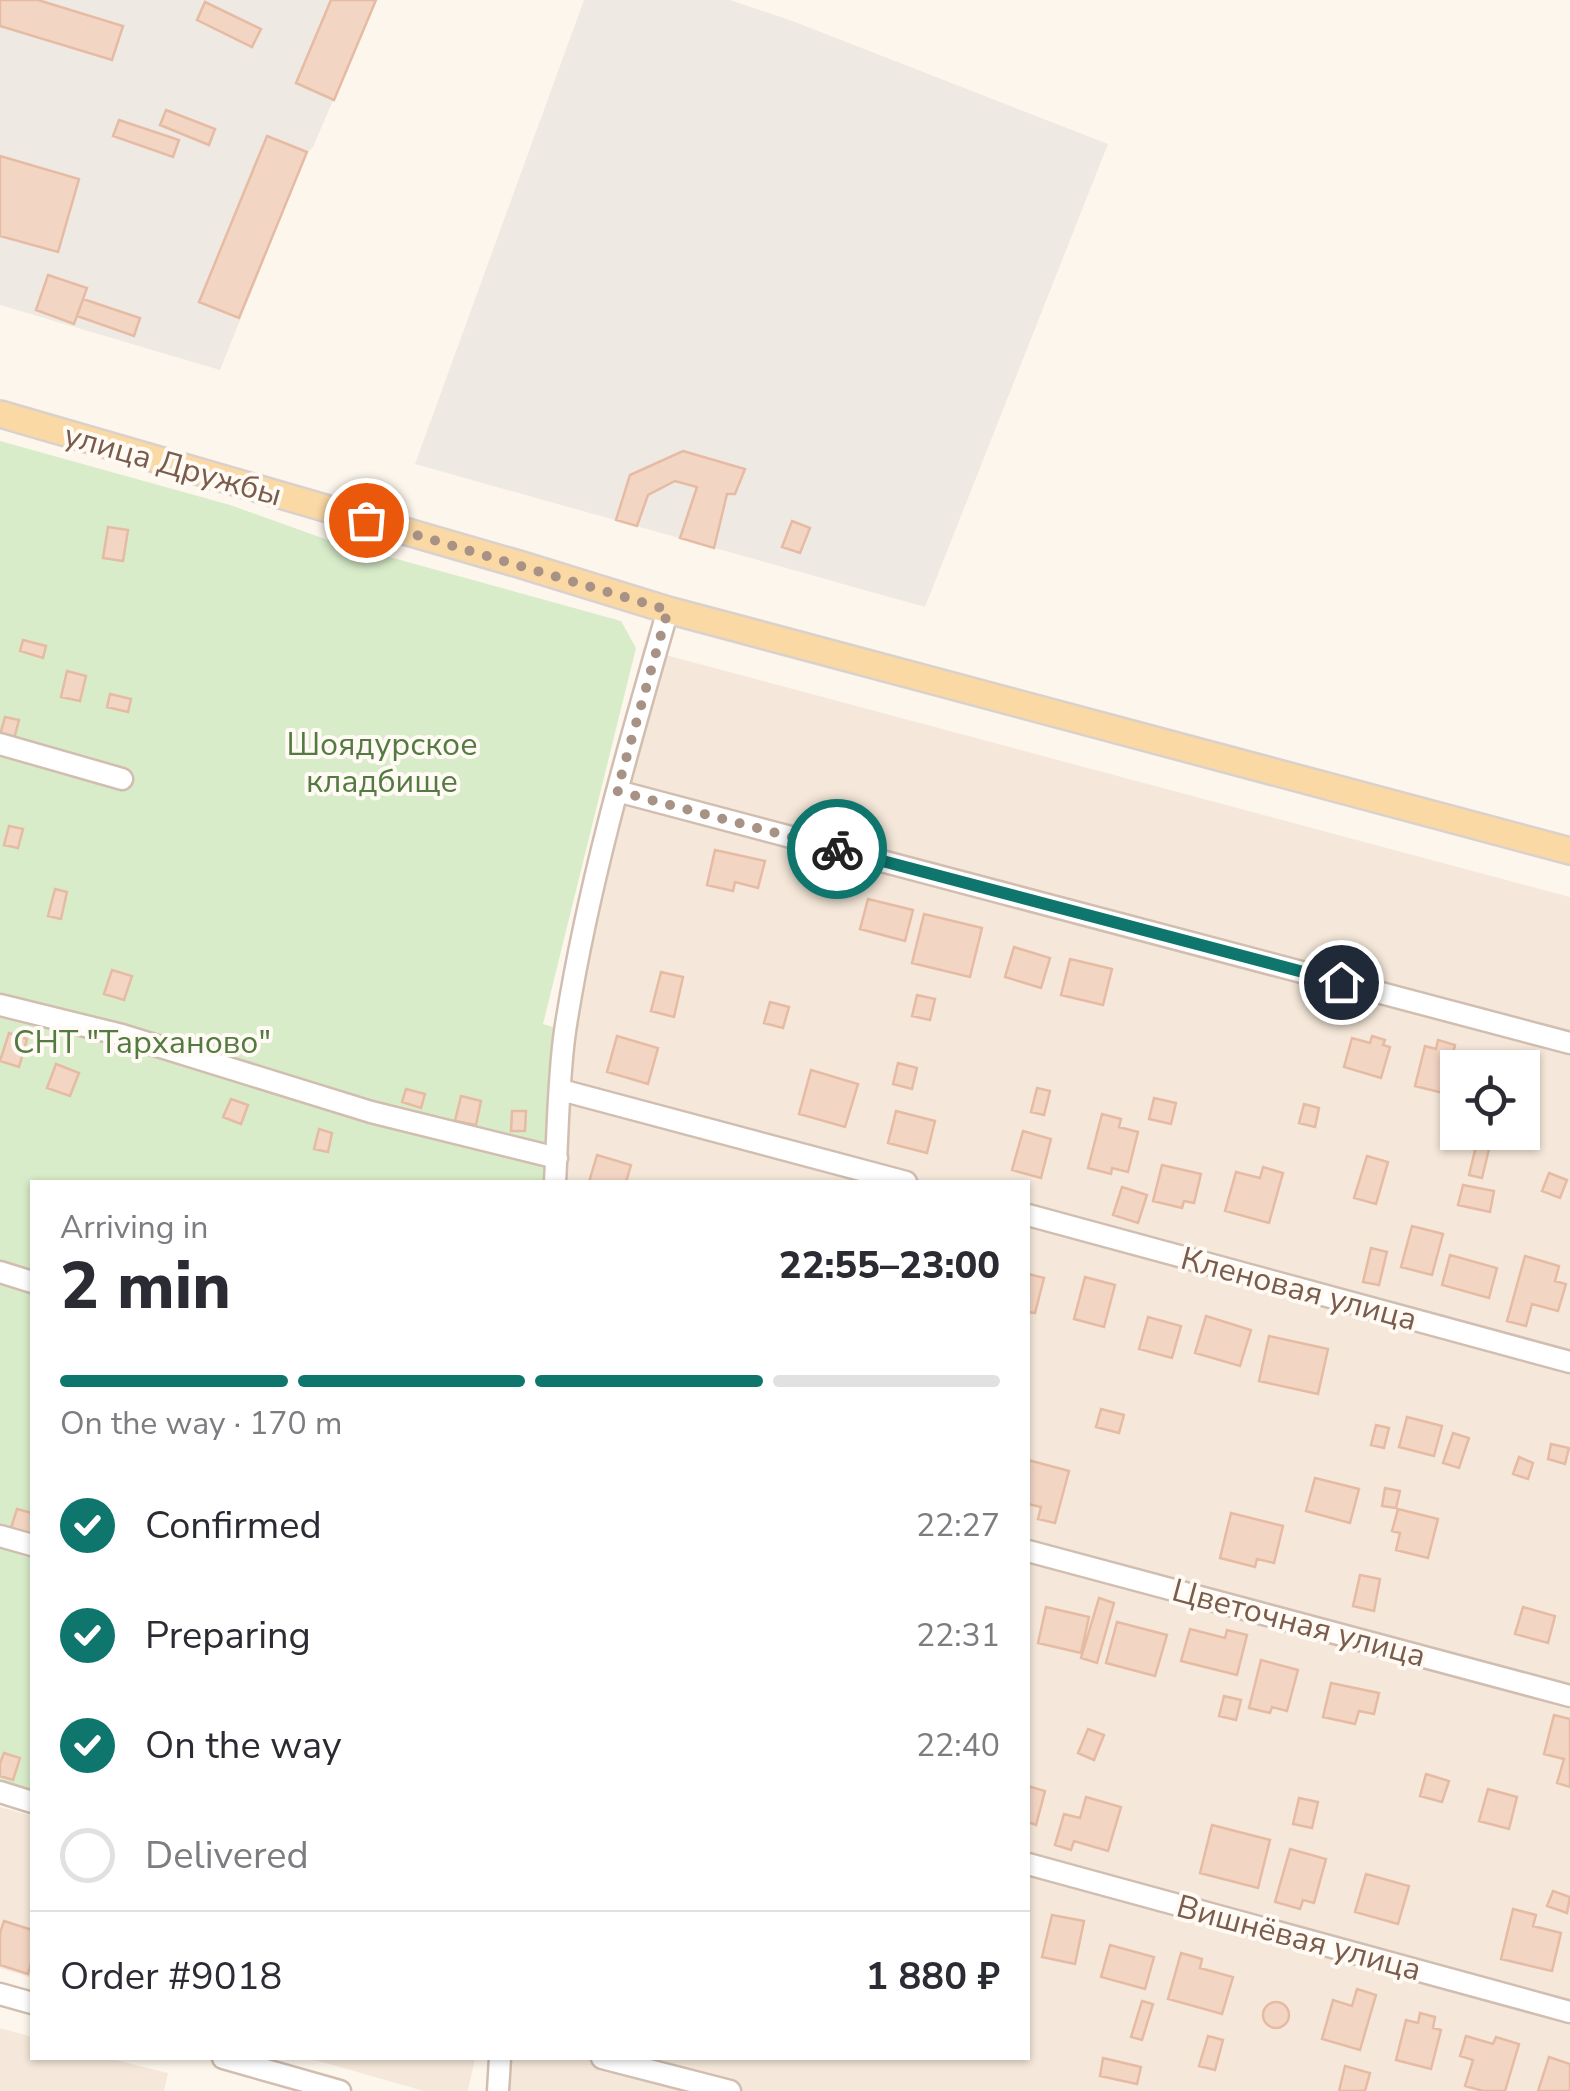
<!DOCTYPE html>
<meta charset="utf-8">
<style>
body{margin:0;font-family:"Nunito Sans",sans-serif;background:#f2f2f3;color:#2b2b33;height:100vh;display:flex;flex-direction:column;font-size:38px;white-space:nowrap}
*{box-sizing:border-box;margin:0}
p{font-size:32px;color:#7c7c81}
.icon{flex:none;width:55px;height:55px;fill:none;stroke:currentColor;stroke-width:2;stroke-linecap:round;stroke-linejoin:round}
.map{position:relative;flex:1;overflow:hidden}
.sheet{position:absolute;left:30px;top:1180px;width:1000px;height:880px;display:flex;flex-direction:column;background:#fff;border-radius:0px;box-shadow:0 2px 8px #0004}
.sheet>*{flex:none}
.buttons{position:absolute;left:1440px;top:1050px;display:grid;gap:20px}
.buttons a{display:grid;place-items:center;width:100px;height:100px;border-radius:0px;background:#fff;box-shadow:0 2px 8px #0004;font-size:50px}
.pin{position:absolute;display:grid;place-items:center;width:85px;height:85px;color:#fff;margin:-42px;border:5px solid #fff;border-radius:50%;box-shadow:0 2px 10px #0007}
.courier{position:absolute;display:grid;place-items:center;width:100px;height:100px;margin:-50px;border:8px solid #0f766e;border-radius:50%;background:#fff;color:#222;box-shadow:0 2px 12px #0007}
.summary em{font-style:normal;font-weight:800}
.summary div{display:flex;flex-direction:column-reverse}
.summary{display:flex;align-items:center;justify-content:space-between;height:170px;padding:0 30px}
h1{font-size:65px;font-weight:800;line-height:75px}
.bar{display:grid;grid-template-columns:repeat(4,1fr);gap:15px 10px;align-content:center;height:120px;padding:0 30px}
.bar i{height:12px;border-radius:8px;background:#e1e1e2}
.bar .active{background:#0f766e}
.bar p{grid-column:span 4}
.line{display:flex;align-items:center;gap:25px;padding:0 30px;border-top:2px solid #e1e1e2}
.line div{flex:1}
ol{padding:0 30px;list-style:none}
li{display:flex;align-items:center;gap:30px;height:110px}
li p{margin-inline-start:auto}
li .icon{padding:10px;border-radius:50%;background:#0f766e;color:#fff;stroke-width:4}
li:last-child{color:#7c7c81}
li i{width:55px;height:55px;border:5px solid #e1e1e2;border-radius:50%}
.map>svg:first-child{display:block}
</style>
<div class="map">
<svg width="1570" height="2091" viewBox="0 0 1570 2091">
<rect width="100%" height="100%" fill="#fdf6ec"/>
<path fill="#f5e8da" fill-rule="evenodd" d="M643,649L1570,897V2091H492L495,2058H1028V1182H549L576,940ZM1458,1068H1522V1132H1458Z
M0,1807L32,1816V1978L0,1968Z
M0,2028L32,2037V2058H108L168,2073L164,2091H0Z
M308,2058H475L468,2091H424Z"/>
<path fill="#efe9e4" d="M0,0H376L313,147L307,153L220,370L0,305Z
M584,0H730L795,22L1108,144L925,607L415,464Z"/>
<path fill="#d8ecc9" d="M0,441L230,505L328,540L621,621L636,648L543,1024L559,1029L549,1182H32V1791L0,1781Z"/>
<path fill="#f3d5c3" stroke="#e6bba3" stroke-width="2.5" d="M0,0H38L123,26L112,60L0,26Z
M331,0H376L334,100L296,83Z
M205,2L261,29L252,47L197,20Z
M166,110L215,129L209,145L160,125Z
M119,120L179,140L173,157L113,136Z
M267,136L307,152L239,318L199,302Z
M0,156L79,179L58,252L0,236Z
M48,275L87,288L74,324L36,310Z
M83,299L140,318L134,336L77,316Z
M683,451L745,469L735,494H727L714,548L680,538L697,487L675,481L648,495L637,526L616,520L630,475Z
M792,521L810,528L800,553L782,547Z
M108,527L128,530L123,561L103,558Z
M23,640L46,646L43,658L20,651Z
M67,671L86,676L80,701L61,697Z
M110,694L131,699L128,712L107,707Z
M5,717L19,720L14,739L0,735Z
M9,826L23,829L18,848L4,845Z
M715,850L765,861L758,888L735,882L733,891L707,885Z
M55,889L67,892L61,919L48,916Z
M868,899L913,910L905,941L860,929Z
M924,914L982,928L970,977L912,963Z
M1014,947L1050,958L1041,988L1005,977Z
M1070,959L1112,969L1103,1005L1061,995Z
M112,970L132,976L124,1000L104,994Z
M661,972L683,977L674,1017L651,1011Z
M917,995L935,999L930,1020L912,1016Z
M770,1002L789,1007L783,1028L764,1023Z
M9,1033L27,1039L19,1067L0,1061Z
M617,1036L658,1048L648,1084L607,1072Z
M1372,1036L1385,1040L1383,1045L1390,1047L1381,1078L1344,1067L1352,1038L1370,1043Z
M1438,1040L1455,1045L1453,1053L1466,1056L1463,1068H1458L1455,1096L1415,1086L1425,1046L1436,1049Z
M898,1063L917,1068L912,1089L893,1084Z
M56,1064L79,1073L70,1096L47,1088Z
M811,1070L858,1084L845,1127L799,1114Z
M1037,1088L1050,1091L1044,1115L1031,1112Z
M406,1089L425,1094L421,1108L402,1102Z
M461,1096L481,1101L476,1125L455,1121Z
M1154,1098L1176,1103L1171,1124L1149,1119Z
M231,1099L248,1105L241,1124L223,1117Z
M1304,1104L1319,1108L1315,1127L1299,1123Z
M512,1111H526L525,1131H511Z
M896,1111L935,1121L927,1153L888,1143Z
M1102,1114L1121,1119L1119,1127L1138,1132L1128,1172L1112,1168L1111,1174L1088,1168Z
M319,1129L332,1133L328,1152L314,1149Z
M1023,1131L1051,1139L1041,1178L1012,1170Z
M1476,1146L1489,1149L1482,1178L1469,1175Z
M597,1155L631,1165L626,1182H589Z
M1367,1156L1388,1162L1376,1204L1354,1198Z
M1162,1165L1201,1174L1194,1203L1184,1201L1182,1208L1153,1201Z
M1263,1167L1283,1173L1269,1223L1225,1211L1236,1172L1260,1178Z
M1549,1173L1567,1180L1560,1198L1542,1191Z
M1463,1185L1494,1191L1490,1212L1458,1205Z
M1122,1187L1147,1195L1138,1223L1113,1215Z
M1412,1226L1443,1234L1432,1275L1401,1267Z
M1371,1248L1387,1252L1379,1285L1363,1282Z
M1450,1255L1497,1268L1489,1298L1442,1285Z
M1525,1256L1559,1266L1555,1281L1566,1284L1558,1311L1532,1304L1526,1326L1507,1321Z
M1028,1274L1044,1278L1035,1313L1028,1312Z
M1085,1277L1115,1285L1104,1327L1074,1319Z
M1206,1316L1251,1330L1240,1366L1195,1353Z
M1148,1317L1181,1326L1172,1358L1139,1349Z
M1269,1336L1328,1349L1318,1394L1259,1381Z
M1101,1409L1124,1415L1119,1433L1096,1427Z
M1407,1417L1442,1426L1434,1456L1399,1447Z
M1376,1425L1389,1428L1384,1448L1371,1445Z
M1453,1433L1469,1438L1459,1468L1443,1463Z
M1551,1444L1569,1448L1565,1464L1548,1459Z
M1519,1457L1533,1463L1528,1479L1513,1474Z
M1028,1460L1069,1471L1055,1523L1038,1519L1041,1507L1028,1504Z
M1315,1478L1359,1489L1350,1523L1306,1511Z
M1385,1488L1400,1491L1396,1508L1382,1506Z
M17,1509L32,1513V1538L10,1531Z
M1398,1509L1438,1519L1428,1558L1396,1550L1400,1533L1392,1531Z
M1231,1513L1283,1526L1274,1563L1257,1559L1255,1567L1220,1558Z
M1360,1575L1380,1579L1374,1611L1353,1606Z
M1099,1598L1114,1603L1097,1663L1081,1658Z
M1046,1607L1089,1617L1081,1653L1038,1643Z
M1523,1607L1555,1616L1548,1643L1515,1634Z
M1117,1622L1167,1635L1155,1676L1106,1663Z
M1190,1629L1225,1638L1227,1630L1247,1635L1237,1675L1181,1661Z
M1261,1660L1298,1670L1287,1711L1272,1707L1270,1713L1249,1708Z
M1331,1683L1379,1693L1374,1714L1359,1711L1355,1724L1323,1717Z
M1224,1696L1241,1700L1236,1720L1219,1716Z
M1554,1715L1570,1719V1787L1557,1783L1564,1759L1544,1754Z
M1088,1729L1104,1735L1094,1760L1078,1753Z
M4,1753L20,1758L13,1780L0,1776V1763Z
M1426,1774L1449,1781L1442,1802L1420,1796Z
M1028,1786L1045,1791L1036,1825L1028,1822Z
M1488,1789L1517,1797L1509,1829L1479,1821Z
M1086,1797L1121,1807L1108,1851L1074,1841L1071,1850L1055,1845L1064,1814L1080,1818Z
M1299,1798L1318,1802L1312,1828L1293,1824Z
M1212,1825L1270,1840L1258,1888L1200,1873Z
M1290,1849L1326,1859L1314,1903L1303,1900L1300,1909L1275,1902Z
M1366,1874L1409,1886L1398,1924L1355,1912Z
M1553,1891L1570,1897L1567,1913L1547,1906Z
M1513,1909L1536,1915L1533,1926L1561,1933L1552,1971L1501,1959Z
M1052,1915L1084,1921L1075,1964L1042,1957Z
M4,1921L32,1930V1959L28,1974L0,1965V1933Z
M1110,1945L1154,1957L1145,1989L1101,1977Z
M1181,1953L1202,1959L1200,1968L1233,1977L1222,2014L1168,1999Z
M1357,1989L1376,1995L1360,2050L1322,2039L1333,2000L1352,2006Z
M1142,2001L1153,2004L1142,2040L1131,2037Z
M1263 2015a13 13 0 1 1 26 0a13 13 0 1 1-26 0Z
M1420,2013L1435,2017L1433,2028L1441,2030L1431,2069L1396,2060L1406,2020L1418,2023Z
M1208,2036L1223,2040L1215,2070L1199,2066Z
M1466,2036L1493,2044L1496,2037L1519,2044L1505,2091H1483L1465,2086L1473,2060L1460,2056Z
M1549,2057L1570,2064V2091H1538Z
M1103,2058L1141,2067L1137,2084L1100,2076Z
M1345,2066L1370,2073L1365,2091H1339Z"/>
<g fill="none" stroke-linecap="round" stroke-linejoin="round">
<g stroke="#d1beb0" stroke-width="25">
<path id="minor" d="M0,744L122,779
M617,791L1570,1043
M0,1005L122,1035L371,1112L557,1158
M561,1090L906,1182
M555,1182C558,1132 558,1081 565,1031C587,888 628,748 668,610
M1028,1215L1570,1362
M0,1272L32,1282
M0,1536L32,1545
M1028,1551L1570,1696
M0,1792L32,1802
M1028,1864L1570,2012
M0,1994L32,2003
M223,2058L340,2091
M602,2058L730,2091
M498,2091L500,2058"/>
</g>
<g stroke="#dad1cd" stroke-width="30">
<path id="major" d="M0,414L522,565L668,610L1570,851"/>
</g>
<use href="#minor" stroke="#fff" stroke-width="20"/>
<use href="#major" stroke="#fbd9a5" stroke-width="25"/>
</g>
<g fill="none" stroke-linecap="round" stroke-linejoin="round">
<path stroke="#a89285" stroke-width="10" stroke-dasharray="0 18" d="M366,520L668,610L617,791L837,849"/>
<path stroke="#0f766e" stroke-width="12" d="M837,849L1341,982"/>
</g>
<g text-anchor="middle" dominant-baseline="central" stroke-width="8" stroke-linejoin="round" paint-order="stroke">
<g font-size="32" fill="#7a5c4d" stroke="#fffaf3">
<text transform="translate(173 465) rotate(16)">улица Дружбы</text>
<text transform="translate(1299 1289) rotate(15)">Кленовая улица</text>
<text transform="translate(1299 1623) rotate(15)">Цветочная улица</text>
<text transform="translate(1299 1938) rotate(15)">Вишнёвая улица</text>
</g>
<g font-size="32" fill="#537a41" stroke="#fffaf3">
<text x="382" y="744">Шоядурское<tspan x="382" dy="37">кладбище</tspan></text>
<text x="142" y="1042">СНТ "Тарханово"</text>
</g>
</g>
</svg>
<div class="buttons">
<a><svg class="icon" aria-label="locate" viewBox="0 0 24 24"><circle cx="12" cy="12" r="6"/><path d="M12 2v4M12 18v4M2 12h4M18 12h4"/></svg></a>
</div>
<div class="pin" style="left:366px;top:520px;background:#ea580c"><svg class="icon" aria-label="bag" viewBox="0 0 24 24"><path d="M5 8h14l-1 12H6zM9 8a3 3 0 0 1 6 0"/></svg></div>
<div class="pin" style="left:1341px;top:982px;background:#1f2937"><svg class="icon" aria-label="home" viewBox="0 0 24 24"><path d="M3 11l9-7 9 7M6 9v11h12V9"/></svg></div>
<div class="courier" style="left:837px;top:849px"><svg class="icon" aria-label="bike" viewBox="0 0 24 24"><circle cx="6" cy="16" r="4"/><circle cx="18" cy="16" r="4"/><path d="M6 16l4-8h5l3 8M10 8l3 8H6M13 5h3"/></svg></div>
<section class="sheet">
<div class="summary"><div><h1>2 min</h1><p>Arriving in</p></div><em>22:55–23:00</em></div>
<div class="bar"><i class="active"></i><i class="active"></i><i class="active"></i><i></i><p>On the way · 170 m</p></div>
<ol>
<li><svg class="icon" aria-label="check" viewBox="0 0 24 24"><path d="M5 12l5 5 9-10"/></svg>Confirmed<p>22:27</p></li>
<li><svg class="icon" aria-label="check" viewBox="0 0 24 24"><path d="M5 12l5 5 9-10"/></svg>Preparing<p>22:31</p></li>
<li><svg class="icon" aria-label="check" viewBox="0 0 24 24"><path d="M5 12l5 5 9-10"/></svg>On the way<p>22:40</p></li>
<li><i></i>Delivered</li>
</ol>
<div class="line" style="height:130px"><div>Order #9018</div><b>1 880 ₽</b></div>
</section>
</div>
